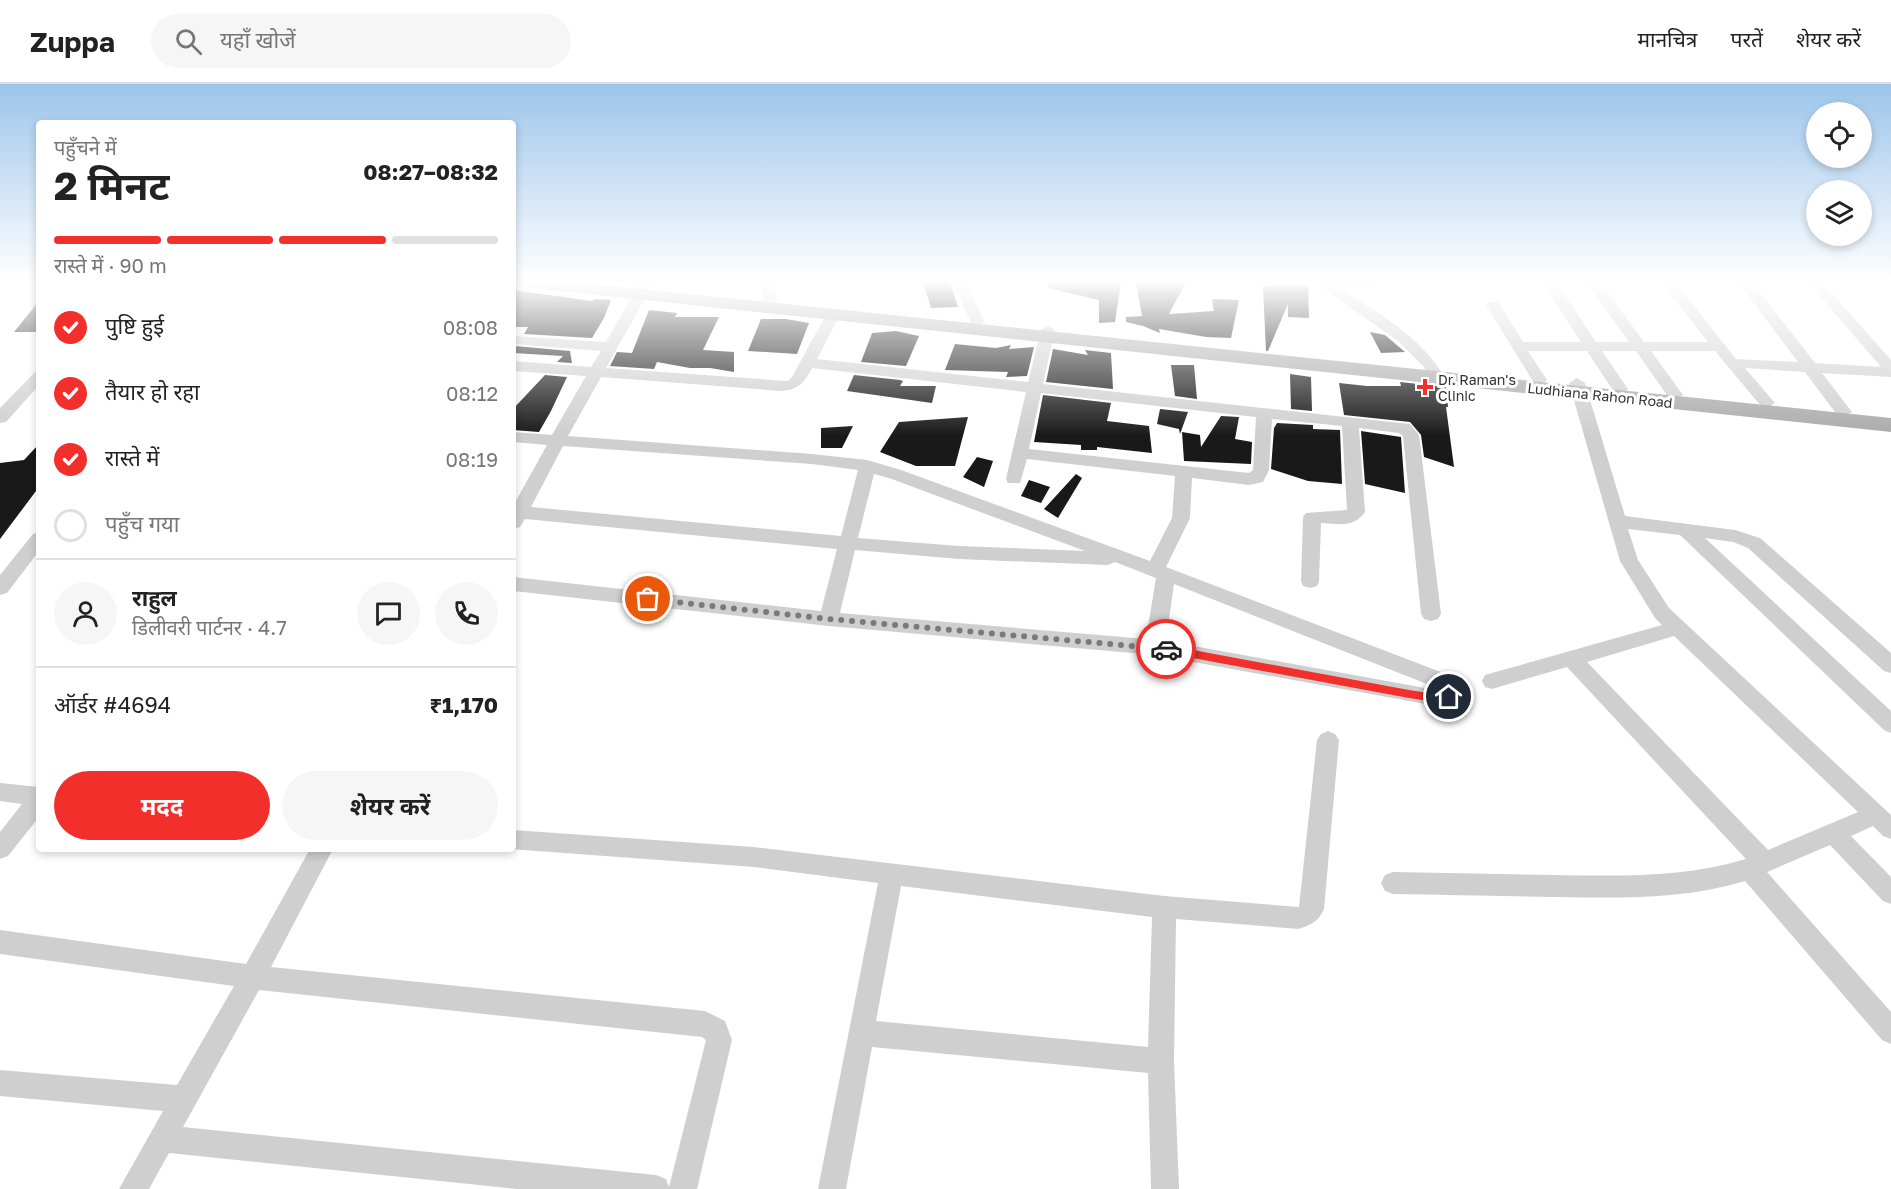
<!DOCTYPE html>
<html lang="hi">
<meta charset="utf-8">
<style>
body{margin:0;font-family:"Golos Text","Noto Sans Devanagari",sans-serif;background:#f6f6f6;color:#222;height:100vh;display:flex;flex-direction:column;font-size:22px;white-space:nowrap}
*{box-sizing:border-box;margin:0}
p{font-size:20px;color:#767676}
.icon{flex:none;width:33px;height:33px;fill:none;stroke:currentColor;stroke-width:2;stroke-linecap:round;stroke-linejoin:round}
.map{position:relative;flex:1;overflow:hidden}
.panel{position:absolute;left:36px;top:36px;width:480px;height:732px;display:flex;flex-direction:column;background:#fff;border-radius:6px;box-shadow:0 3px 9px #0003}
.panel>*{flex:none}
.fabs{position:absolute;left:1806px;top:18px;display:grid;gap:12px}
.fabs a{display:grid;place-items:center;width:66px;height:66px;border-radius:50%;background:#fff;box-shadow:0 3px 9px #0003;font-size:30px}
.pin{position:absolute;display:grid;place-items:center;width:51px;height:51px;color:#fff;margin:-26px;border:3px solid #fff;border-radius:50%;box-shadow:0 2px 6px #0007}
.courier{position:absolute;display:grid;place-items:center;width:60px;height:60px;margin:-30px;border:4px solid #f22f2b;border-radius:50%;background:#fff;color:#222;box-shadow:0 2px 8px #0007}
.head em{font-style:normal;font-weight:700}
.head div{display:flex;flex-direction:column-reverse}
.head{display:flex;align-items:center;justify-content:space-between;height:102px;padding:0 18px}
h1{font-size:39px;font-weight:700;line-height:45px}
.bar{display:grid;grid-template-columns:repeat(4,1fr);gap:9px 6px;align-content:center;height:72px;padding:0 18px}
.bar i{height:8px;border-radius:4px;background:#e0e0e0}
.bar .current{background:#f22f2b}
.bar p{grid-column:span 4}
.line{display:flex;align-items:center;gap:15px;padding:0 18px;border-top:2px solid #e0e0e0}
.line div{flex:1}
.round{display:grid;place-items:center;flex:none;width:63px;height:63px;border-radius:32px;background:#f6f6f6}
ol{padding:0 18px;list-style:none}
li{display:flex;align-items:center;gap:18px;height:66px}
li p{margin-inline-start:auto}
li .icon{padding:6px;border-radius:50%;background:#f22f2b;color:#fff;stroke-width:4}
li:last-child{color:#767676}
li i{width:33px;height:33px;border:3px solid #e0e0e0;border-radius:50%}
.cta{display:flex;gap:12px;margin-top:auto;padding:12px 18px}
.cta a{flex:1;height:69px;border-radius:36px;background:#f22f2b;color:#fff;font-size:24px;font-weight:700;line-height:69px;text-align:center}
.cta a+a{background:#f6f6f6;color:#222}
header{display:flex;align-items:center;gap:36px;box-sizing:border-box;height:84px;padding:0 30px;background:#fff;border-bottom:2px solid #e0e0e0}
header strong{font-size:28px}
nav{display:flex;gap:33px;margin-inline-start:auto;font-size:21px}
.search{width:420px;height:54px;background:#f6f6f6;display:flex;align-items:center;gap:15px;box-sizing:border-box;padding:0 21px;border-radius:33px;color:#767676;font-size:22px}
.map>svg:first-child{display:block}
</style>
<header>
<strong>Zuppa</strong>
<div class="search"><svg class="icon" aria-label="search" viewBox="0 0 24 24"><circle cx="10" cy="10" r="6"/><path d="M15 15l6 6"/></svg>यहाँ खोजें</div>
<nav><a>मानचित्र</a><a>परतें</a><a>शेयर करें</a></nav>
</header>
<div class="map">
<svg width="1891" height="1105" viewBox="0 0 1891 1105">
<rect width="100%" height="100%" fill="#fff"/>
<path fill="#191919" d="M923,198H950L958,223L931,224Z
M1049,198H1121L1115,238L1099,239V216L1048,204Z
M1136,198H1186L1169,230L1214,227L1212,215L1239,216L1231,254L1206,253L1159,245L1160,249L1143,242L1126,238V233L1142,232Z
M1278,201H1308L1309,234L1288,233V220L1268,267H1266L1263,203Z
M513,206L592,217L594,215L611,216L604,234L592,254L524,250L528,243H513Z
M39,217V248H14Z
M649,226L677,229L675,233H719L703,266L734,268V288L710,284H690L657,278L654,285L610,282L617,268L632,269Z
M761,235H786L809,239L797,270L748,267Z
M896,247L919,252L906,282L861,278L872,249Z
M1370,248L1385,251L1405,268L1381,269Z
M955,260L996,264L1011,261L1009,265L1034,263L1027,292L1006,293L1008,288L945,286Z
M515,262L570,267L572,279L557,278L563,272L513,269Z
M1053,265L1088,271L1085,266L1111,269L1113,305L1046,298Z
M1171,281H1194L1197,315L1175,312Z
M1290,290L1311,293L1312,327L1291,325Z
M545,291L567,293L551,327L539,348L513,346V325Z
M854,291L900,296L903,297L900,302H936L932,319L847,307Z
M1400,298L1446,303L1448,323H1446L1454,383L1424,373L1421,351L1410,338L1344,331L1339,299L1367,302H1401Z
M1043,311L1111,319L1107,337L1149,342L1152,369L1097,363V366H1081V361L1034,358Z
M1160,325L1188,328L1180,350L1179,345L1157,340Z
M1221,332L1239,333L1235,355L1252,358L1251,380L1184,377L1182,348L1200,351L1201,363Z
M968,333L955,382H916L880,368L899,338Z
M1277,339L1313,341V345L1340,346L1342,400L1308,397L1271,385L1274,344Z
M853,342L842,364H821V344Z
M1361,347L1401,353L1405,409L1365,400Z
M39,360V403L0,455V379L24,376Z
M977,373L993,377L984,403L963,393Z
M1076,390L1082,394L1058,434L1044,425Z
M1029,396L1050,403L1041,419L1021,412Z"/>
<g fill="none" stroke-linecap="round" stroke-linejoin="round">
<path fill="#cfcfcf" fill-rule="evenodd" d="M640,198H654L606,284L788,297L792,293L826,231L833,227L840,231L817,275L1028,298L1041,246L1048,242L1055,246L1043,300L1410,340L1419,351L1441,530L1438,535L1431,537L1424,535L1421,530L1403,352L1399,349L1359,344L1365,428C1354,444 1338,440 1321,439L1319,497L1317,502L1310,504L1303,502L1301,497L1303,433L1306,429L1347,426L1342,342L1272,335L1269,386L1263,398L1249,401L1192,394L1190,434L1166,483L1446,590L1461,607L1456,619L1442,623L1155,571L829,542L513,507V493L821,527L837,465L525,435L520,443L513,445V422L547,361L513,358V348L552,351L586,292L513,287V277L591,283L601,267L513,260V252L606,258ZM812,284L1026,308L1006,395L1008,399H1020L1027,375L1175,392L1172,434L1150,477L901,386L867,376L812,370L568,352L601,293L782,307C799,305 804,299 812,284ZM1041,309L1256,333L1253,386L1249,389L1029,365ZM563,362L812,380L858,386L841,452L531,423ZM874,390L889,394L1085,467L959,462L858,454ZM855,466L959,475L1108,481L1115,478L1156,494L1146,555L840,529ZM1174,500L1432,602L1436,606L1166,557Z
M759,198H773L777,216L775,219H765Z
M952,198H966L984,237L982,240H972Z
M1314,198H1378L1371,202L1339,204C1378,229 1421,252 1445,294L1442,297H1432L1423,282L1398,257Z
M1542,198H1556L1596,258H1629L1586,198H1600L1644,258H1708L1661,198H1675L1736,275L1798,278L1738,198H1752L1815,279L1881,283L1808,198H1822L1891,276V293L1822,289L1852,328L1844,333L1838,332L1805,288L1745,284L1775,319L1767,324L1761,322L1715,267H1651L1683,311L1675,316L1669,314L1636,267H1602L1628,305L1626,308H1614L1587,267H1528L1547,296L1544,299H1534L1486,221L1488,218H1498L1523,258H1581Z
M39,287V301L6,338L0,339V324L34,289Z
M1577,294L1585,299L1625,432L1735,446L1760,454L1891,569V589L1884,587L1748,464L1733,458L1705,454L1891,627V649L1884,646L1680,451L1628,445L1638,476L1669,524L1891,731V755L1883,752L1873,742L1851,752L1891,793V820L1883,817L1830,761L1767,788L1891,928V960L1882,956L1745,797C1682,816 1619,814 1554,813C1500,812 1447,811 1393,810L1385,807L1381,799L1385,791L1393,788C1447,789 1501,790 1554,791C1620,792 1683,794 1746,775L1567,583L1492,605L1485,603L1482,597L1485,591L1492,589L1662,541L1655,534L1620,477L1569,299ZM1674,552L1858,728L1768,766L1587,578Z
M39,448V467L7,509L0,511V491L33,450Z
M1328,647L1335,650L1339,656L1324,825C1318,838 1312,840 1299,845L1176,835L1174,977L1179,1105H1151L1148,989L872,963L846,1105H818L878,799L754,783L510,765H513V746L754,763L1164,812L1299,823L1317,656L1321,650ZM901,802L1152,833L1148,963L876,937Z
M0,699L39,703V733L8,772L0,775V748L22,720L0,717Z
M310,765H333L271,883L705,927L725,937L732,956L697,1105H517L169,1069L149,1105H119L163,1027L0,1012V986L177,1001L234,902L0,870V846L246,880ZM259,906L702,953L706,956L669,1103L666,1095L656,1091L183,1043Z"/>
<path fill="#aaa" fill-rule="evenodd" d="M513,198H573L1891,334V348L522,203L516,202Z"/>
</g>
<linearGradient id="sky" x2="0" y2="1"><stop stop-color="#9cc5eb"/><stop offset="0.56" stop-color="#fff"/><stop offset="1" stop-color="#fff" stop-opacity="0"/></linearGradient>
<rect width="1891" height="352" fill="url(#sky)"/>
<path fill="#f22f2b" d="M1166,561L1409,606L1442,611L1449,609L1454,613L1453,616L1442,619L1409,614L1166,569L1162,565Z"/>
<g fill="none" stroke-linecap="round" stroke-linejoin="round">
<path stroke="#7a7a7a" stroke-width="6" stroke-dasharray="0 10.8" d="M648,515L829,535L1166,565"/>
</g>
<path fill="#f22f2b" stroke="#fff" stroke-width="2" d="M1422 294h6v6h6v6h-6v6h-6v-6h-6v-6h6z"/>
<g text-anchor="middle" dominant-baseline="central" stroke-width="6" stroke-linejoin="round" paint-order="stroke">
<g font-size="14" fill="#323232" stroke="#fff" text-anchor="start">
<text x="1438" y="295">Dr. Raman's<tspan x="1438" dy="16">Clinic</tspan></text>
</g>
<g font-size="14" fill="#323232" stroke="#fff">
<text transform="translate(1600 311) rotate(6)">Ludhiana Rahon Road</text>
</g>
</g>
</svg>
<div class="fabs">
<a><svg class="icon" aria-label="locate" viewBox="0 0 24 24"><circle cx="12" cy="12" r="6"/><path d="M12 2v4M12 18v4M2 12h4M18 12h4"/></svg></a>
<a><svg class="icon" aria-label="layers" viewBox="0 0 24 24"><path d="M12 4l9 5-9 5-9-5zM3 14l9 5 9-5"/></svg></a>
</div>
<div class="pin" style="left:648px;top:515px;background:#ea580c"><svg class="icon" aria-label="bag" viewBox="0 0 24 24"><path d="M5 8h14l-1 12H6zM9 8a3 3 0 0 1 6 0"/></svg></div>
<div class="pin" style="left:1449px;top:613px;background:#1f2937"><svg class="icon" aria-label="home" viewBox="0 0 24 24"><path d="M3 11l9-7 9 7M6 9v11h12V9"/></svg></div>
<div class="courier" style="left:1166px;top:565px"><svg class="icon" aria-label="car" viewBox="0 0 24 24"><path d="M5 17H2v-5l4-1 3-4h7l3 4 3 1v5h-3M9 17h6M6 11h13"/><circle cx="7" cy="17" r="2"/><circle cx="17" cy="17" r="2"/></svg></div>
<section class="panel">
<div class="head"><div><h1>2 मिनट</h1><p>पहुँचने में</p></div><em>08:27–08:32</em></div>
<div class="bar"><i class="current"></i><i class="current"></i><i class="current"></i><i></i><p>रास्ते में · 90 m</p></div>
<ol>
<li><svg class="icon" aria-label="check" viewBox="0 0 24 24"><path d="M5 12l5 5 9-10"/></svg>पुष्टि हुई<p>08:08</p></li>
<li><svg class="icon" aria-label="check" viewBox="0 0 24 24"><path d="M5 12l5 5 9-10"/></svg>तैयार हो रहा<p>08:12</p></li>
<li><svg class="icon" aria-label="check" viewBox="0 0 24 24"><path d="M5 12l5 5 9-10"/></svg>रास्ते में<p>08:19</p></li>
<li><i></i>पहुँच गया</li>
</ol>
<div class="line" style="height:108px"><a class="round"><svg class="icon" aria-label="person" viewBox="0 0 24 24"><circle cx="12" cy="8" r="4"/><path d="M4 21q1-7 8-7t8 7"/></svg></a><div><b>राहुल</b><p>डिलीवरी पार्टनर · 4.7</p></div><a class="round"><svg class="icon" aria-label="chat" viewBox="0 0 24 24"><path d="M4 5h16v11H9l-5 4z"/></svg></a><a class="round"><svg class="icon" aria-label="phone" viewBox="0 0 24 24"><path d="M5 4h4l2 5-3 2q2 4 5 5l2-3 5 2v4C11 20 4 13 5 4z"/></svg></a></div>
<div class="line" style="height:78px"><div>ऑर्डर #4694</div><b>₹1,170</b></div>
<div class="cta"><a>मदद</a><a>शेयर करें</a></div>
</section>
</div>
